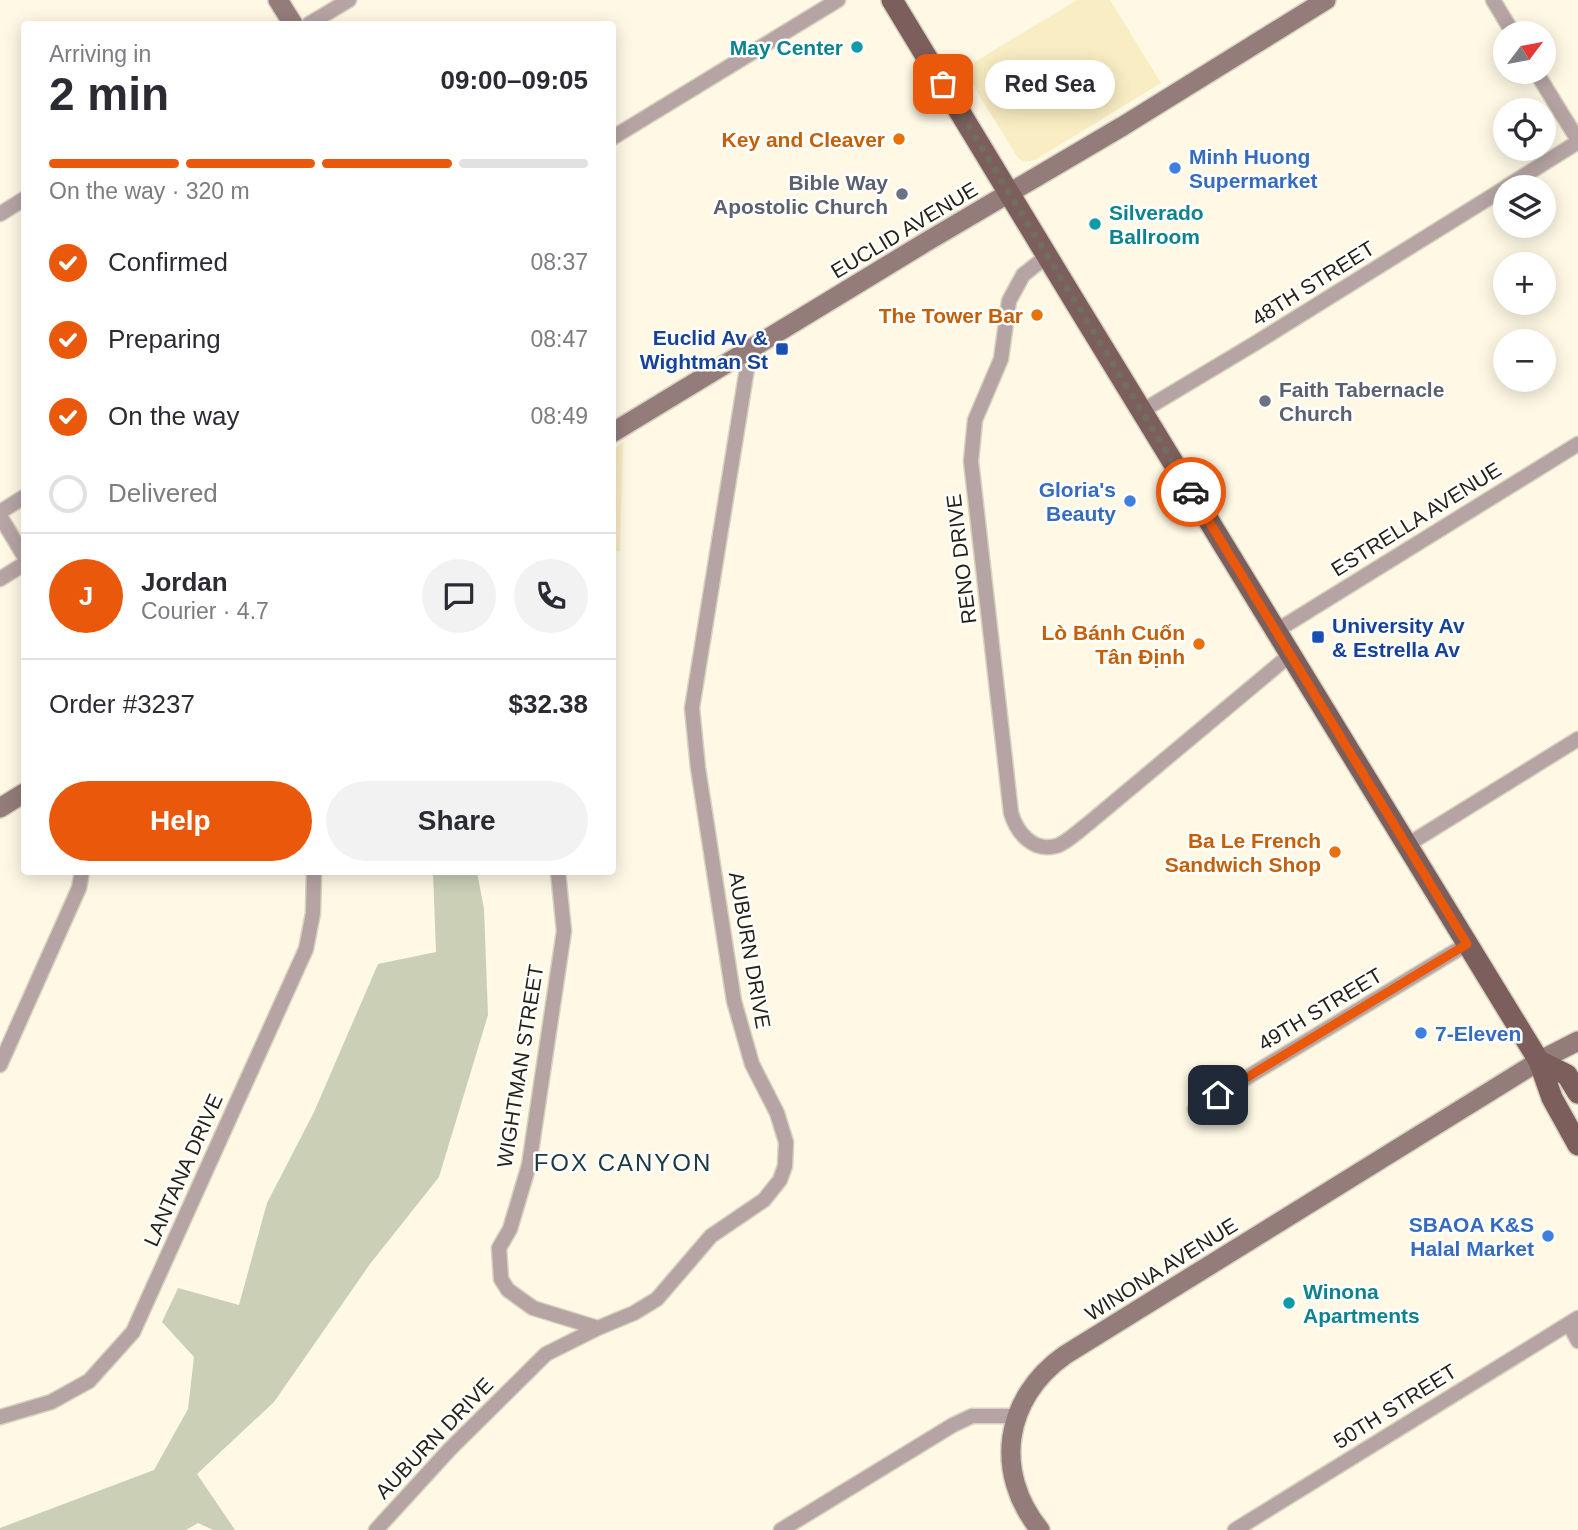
<!DOCTYPE html>
<meta charset="utf-8">
<style>
body{margin:0;font-family:Arial,sans-serif;background:#f2f2f3;color:#2b2b33;height:100vh;display:flex;flex-direction:column;font-size:26px;white-space:nowrap}
*{box-sizing:border-box;margin:0}
p{font-size:23px;color:#7c7c81}
.icon{flex:none;width:38px;height:38px;fill:none;stroke:currentColor;stroke-width:2;stroke-linecap:round;stroke-linejoin:round}
.map{position:relative;flex:1;overflow:hidden}
.drawer{position:absolute;left:21px;top:21px;width:595px;height:854px;display:flex;flex-direction:column;background:#fff;border-radius:7px;box-shadow:0 4px 18px #0003}
.drawer>*{flex:none}
.needle{width:46px;rotate:58deg}
.fabs{position:absolute;left:1493px;top:21px;display:grid;gap:14px}
.fabs a{display:grid;place-items:center;width:63px;height:63px;border-radius:50%;background:#fff;box-shadow:0 4px 18px #0003;font-size:35px}
.pin{position:absolute;display:grid;place-items:center;width:60px;height:60px;color:#fff;margin:-30px;border-radius:14px;box-shadow:0 4px 10px #0006}
.courier{position:absolute;display:grid;place-items:center;width:70px;height:70px;margin:-35px;border:5px solid #ea580c;border-radius:50%;background:#fff;color:#222;box-shadow:0 2px 9px #0007}
.bubble{position:absolute;height:49px;border-radius:24px;background:#fff;box-shadow:0 4px 18px #0003;font-size:23px;font-weight:700;line-height:49px;text-align:center}
.head em{font-style:normal;font-weight:700}
.head div{display:flex;flex-direction:column-reverse}
.head{display:flex;align-items:center;justify-content:space-between;height:119px;padding:0 28px}
h1{font-size:46px;font-weight:700;line-height:52px}
.bar{display:grid;grid-template-columns:repeat(4,1fr);gap:10px 7px;align-content:center;height:84px;padding:0 28px}
.bar i{height:9px;border-radius:5px;background:#e1e1e2}
.bar .active{background:#ea580c}
.bar p{grid-column:span 4}
.line{display:flex;align-items:center;gap:18px;padding:0 28px;border-top:2px solid #e1e1e2}
.line div{flex:1}
.round{display:grid;place-items:center;flex:none;width:74px;height:74px;border-radius:37px;background:#f2f2f3}
ol{padding:0 28px;list-style:none}
li{display:flex;align-items:center;gap:21px;height:77px}
li p{margin-inline-start:auto}
li .icon{padding:7px;border-radius:50%;background:#ea580c;color:#fff;stroke-width:4}
li:last-child{color:#7c7c81}
li i{width:38px;height:38px;border:4px solid #e1e1e2;border-radius:50%}
.button{display:flex;gap:14px;margin-top:auto;padding:14px 28px}
.button a{flex:1;height:80px;border-radius:42px;background:#ea580c;color:#fff;font-size:28px;font-weight:700;line-height:80px;text-align:center}
.button a+a{background:#f2f2f3;color:#2b2b33}
.map>svg:first-child{display:block}
</style>
<div class="map">
<svg width="1578" height="1530" viewBox="0 0 1578 1530">
<rect width="100%" height="100%" fill="#fef8e4"/>
<path fill="#f9edc3" d="M1077,0H1110L1161,83L1035,160L1025,162L1018,158L963,69Z
M623,442L620,551L613,552V449Z"/>
<path fill="#cacfb6" d="M433,872H477L484,909L488,1015L439,1177L370,1264L274,1402L197,1474L235,1530H213L198,1523L186,1530H0V1528L154,1470L188,1409L194,1357L162,1322L178,1288L239,1305L267,1203L314,1112L378,964L436,952Z"/>
<g fill="none" stroke-linecap="round" stroke-linejoin="round">
<g stroke="#d7d2bf" stroke-width="17">
<path id="street" d="M1493,0L1513,33
M309,24L349,0
M1536,72L1578,140
M612,138L838,0
M1506,187L1578,142
M0,214L24,199
M1047,256L1023,275L1009,301L1001,359L975,420L971,461L1011,813C1017,833 1033,852 1056,846C1065,844 1081,829 1089,823L1290,655
M1142,411L1254,344L1505,188
M0,512L24,497
M0,516L24,556
M0,579L24,564
M1276,631L1578,444
M1407,845L1578,739
M558,872L564,931L529,1165L510,1229L499,1248L501,1279L508,1290L533,1308L598,1328
M0,1065L79,888L82,872
M1195,1109L1467,944
M1569,1324L1578,1341
M0,1417L51,1402L89,1381L133,1332L306,949L313,913L314,872
M376,1530L450,1449L546,1354L598,1328L634,1313L657,1299L711,1236L764,1200L780,1180L785,1166L786,1142L777,1113L752,1064L734,1001L698,768L692,708L750,350
M781,1530L953,1425L972,1416H1017
M1235,1530L1578,1318"/>
</g>
<g stroke="#d7d2bf" stroke-width="22">
<path id="secondary" d="M278,0L293,24
M612,433L926,242L1123,126L1326,0
M0,808L24,793
M1040,1530C993,1472 1004,1398 1065,1355L1539,1061L1578,1041"/>
</g>
<g stroke="#d7d2bf" stroke-width="24">
<path id="primary" d="M892,0L1072,297L1539,1061L1552,1098L1578,1145
M1539,1061L1567,1075L1578,1093"/>
</g>
<use href="#street" stroke="#b5a4a3" stroke-width="14"/>
<use href="#secondary" stroke="#947c7a" stroke-width="19"/>
<use href="#primary" stroke="#7c5f5d" stroke-width="21"/>
</g>
<g fill="none" stroke-linecap="round" stroke-linejoin="round">
<path stroke="#726e5e" stroke-width="7" stroke-dasharray="0 12.6" d="M943,84L1191,492"/>
<path stroke="#ea580c" stroke-width="9" d="M1191,492L1467,944L1218,1095"/>
</g>
<g fill="#0f9aa8" stroke="#fff" stroke-width="2.5">
<circle cx="857" cy="47" r="7"/>
<circle cx="1095" cy="224" r="7"/>
<circle cx="1289" cy="1303" r="7"/>
</g>
<g fill="#e8710a" stroke="#fff" stroke-width="2.5">
<circle cx="899" cy="139" r="7"/>
<circle cx="1037" cy="315" r="7"/>
<circle cx="1199" cy="644" r="7"/>
<circle cx="1335" cy="852" r="7"/>
</g>
<g fill="#3f7fe0" stroke="#fff" stroke-width="2.5">
<circle cx="1175" cy="168" r="7"/>
<circle cx="1130" cy="501" r="7"/>
<circle cx="1421" cy="1033" r="7"/>
<circle cx="1548" cy="1236" r="7"/>
</g>
<g fill="#6b7280" stroke="#fff" stroke-width="2.5">
<circle cx="902" cy="194" r="7"/>
<circle cx="1265" cy="401" r="7"/>
</g>
<g fill="#1a4fb4" stroke="#fff" stroke-width="2.5">
<rect x="775" y="342" width="14" height="14" rx="3.5"/>
<rect x="1311" y="630" width="14" height="14" rx="3.5"/>
</g>
<g text-anchor="middle" dominant-baseline="central" stroke-width="5" stroke-linejoin="round" paint-order="stroke">
<g font-size="21" font-weight="bold" fill="#0d838f" stroke="#fff" text-anchor="start">
<text x="843" y="47" text-anchor="end">May Center</text>
<text x="1109" y="212">Silverado<tspan x="1109" dy="24">Ballroom</tspan></text>
<text x="1303" y="1291">Winona<tspan x="1303" dy="24">Apartments</tspan></text>
</g>
<g font-size="21" font-weight="bold" fill="#c56008" stroke="#fff" text-anchor="end">
<text x="885" y="139">Key and Cleaver</text>
<text x="1023" y="315">The Tower Bar</text>
<text x="1185" y="632">Lò Bánh Cuốn<tspan x="1185" dy="24">Tân Định</tspan></text>
<text x="1321" y="840">Ba Le French<tspan x="1321" dy="24">Sandwich Shop</tspan></text>
</g>
<g font-size="21" font-weight="bold" fill="#366cbe" stroke="#fff" text-anchor="start">
<text x="1189" y="156">Minh Huong<tspan x="1189" dy="24">Supermarket</tspan></text>
<text x="1116" y="489" text-anchor="end">Gloria's<tspan x="1116" dy="24">Beauty</tspan></text>
<text x="1435" y="1033">7-Eleven</text>
<text x="1534" y="1224" text-anchor="end">SBAOA K&amp;S<tspan x="1534" dy="24">Halal Market</tspan></text>
</g>
<g font-size="21" font-weight="bold" fill="#5b616d" stroke="#fff" text-anchor="end">
<text x="888" y="182">Bible Way<tspan x="888" dy="24">Apostolic Church</tspan></text>
<text x="1279" y="389" text-anchor="start">Faith Tabernacle<tspan x="1279" dy="24">Church</tspan></text>
</g>
<g font-size="21" fill="#272316" stroke="#fff">
<text transform="translate(904 230) rotate(-31)">EUCLID AVENUE</text>
<text transform="translate(1313 283) rotate(-32)">48TH STREET</text>
<text transform="translate(1416 519) rotate(-32)">ESTRELLA AVENUE</text>
<text transform="translate(961 559) rotate(-97)">RENO DRIVE</text>
<text transform="translate(750 950) rotate(80)">AUBURN DRIVE</text>
<text transform="translate(1320 1009) rotate(-31)">49TH STREET</text>
<text transform="translate(520 1066) rotate(-81)">WIGHTMAN STREET</text>
<text transform="translate(183 1170) rotate(-66)">LANTANA DRIVE</text>
<text transform="translate(1161 1269) rotate(-32)">WINONA AVENUE</text>
<text transform="translate(1395 1406) rotate(-32)">50TH STREET</text>
<text transform="translate(434 1438) rotate(-46)">AUBURN DRIVE</text>
</g>
<g font-size="21" font-weight="bold" fill="#164399" stroke="#fff" text-anchor="end">
<text x="768" y="337">Euclid Av &amp;<tspan x="768" dy="24">Wightman St</tspan></text>
<text x="1332" y="625" text-anchor="start">University Av<tspan x="1332" dy="24">&amp; Estrella Av</tspan></text>
</g>
<g font-size="24" letter-spacing="2" fill="#1a3a41" stroke="#fff">
<text x="623" y="1162">FOX CANYON</text>
</g>
</g>
</svg>
<div class="fabs">
<a><svg class="needle" viewBox="-14 -14 28 28"><path d="M0-13l5 13h-10z" fill="#e53935"/><path d="M0 13l5-13h-10z" fill="#7c7c81"/></svg></a>
<a><svg class="icon" aria-label="locate" viewBox="0 0 24 24"><circle cx="12" cy="12" r="6"/><path d="M12 2v4M12 18v4M2 12h4M18 12h4"/></svg></a>
<a><svg class="icon" aria-label="layers" viewBox="0 0 24 24"><path d="M12 4l9 5-9 5-9-5zM3 14l9 5 9-5"/></svg></a>
<a>+</a>
<a>−</a>
</div>
<div class="pin" style="left:943px;top:84px;background:#ea580c"><svg class="icon" aria-label="bag" viewBox="0 0 24 24"><path d="M5 8h14l-1 12H6zM9 8a3 3 0 0 1 6 0"/></svg></div>
<div class="pin" style="left:1218px;top:1095px;background:#1f2937"><svg class="icon" aria-label="home" viewBox="0 0 24 24"><path d="M3 11l9-7 9 7M6 9v11h12V9"/></svg></div>
<div class="courier" style="left:1191px;top:492px"><svg class="icon" aria-label="car" viewBox="0 0 24 24"><path d="M5 17H2v-5l4-1 3-4h7l3 4 3 1v5h-3M9 17h6M6 11h13"/><circle cx="7" cy="17" r="2"/><circle cx="17" cy="17" r="2"/></svg></div>
<div class="bubble" style="left:985px;top:60px;width:130px">Red Sea</div>
<section class="drawer">
<div class="head"><div><h1>2 min</h1><p>Arriving in</p></div><em>09:00–09:05</em></div>
<div class="bar"><i class="active"></i><i class="active"></i><i class="active"></i><i></i><p>On the way · 320 m</p></div>
<ol>
<li><svg class="icon" aria-label="check" viewBox="0 0 24 24"><path d="M5 12l5 5 9-10"/></svg>Confirmed<p>08:37</p></li>
<li><svg class="icon" aria-label="check" viewBox="0 0 24 24"><path d="M5 12l5 5 9-10"/></svg>Preparing<p>08:47</p></li>
<li><svg class="icon" aria-label="check" viewBox="0 0 24 24"><path d="M5 12l5 5 9-10"/></svg>On the way<p>08:49</p></li>
<li><i></i>Delivered</li>
</ol>
<div class="line" style="height:126px"><b class="round" style="background:#ea580c;color:#fff">J</b><div><b>Jordan</b><p>Courier · 4.7</p></div><a class="round"><svg class="icon" aria-label="chat" viewBox="0 0 24 24"><path d="M4 5h16v11H9l-5 4z"/></svg></a><a class="round"><svg class="icon" aria-label="phone" viewBox="0 0 24 24"><path d="M5 4h4l2 5-3 2q2 4 5 5l2-3 5 2v4C11 20 4 13 5 4z"/></svg></a></div>
<div class="line" style="height:91px"><div>Order #3237</div><b>$32.38</b></div>
<div class="button"><a>Help</a><a>Share</a></div>
</section>
</div>
